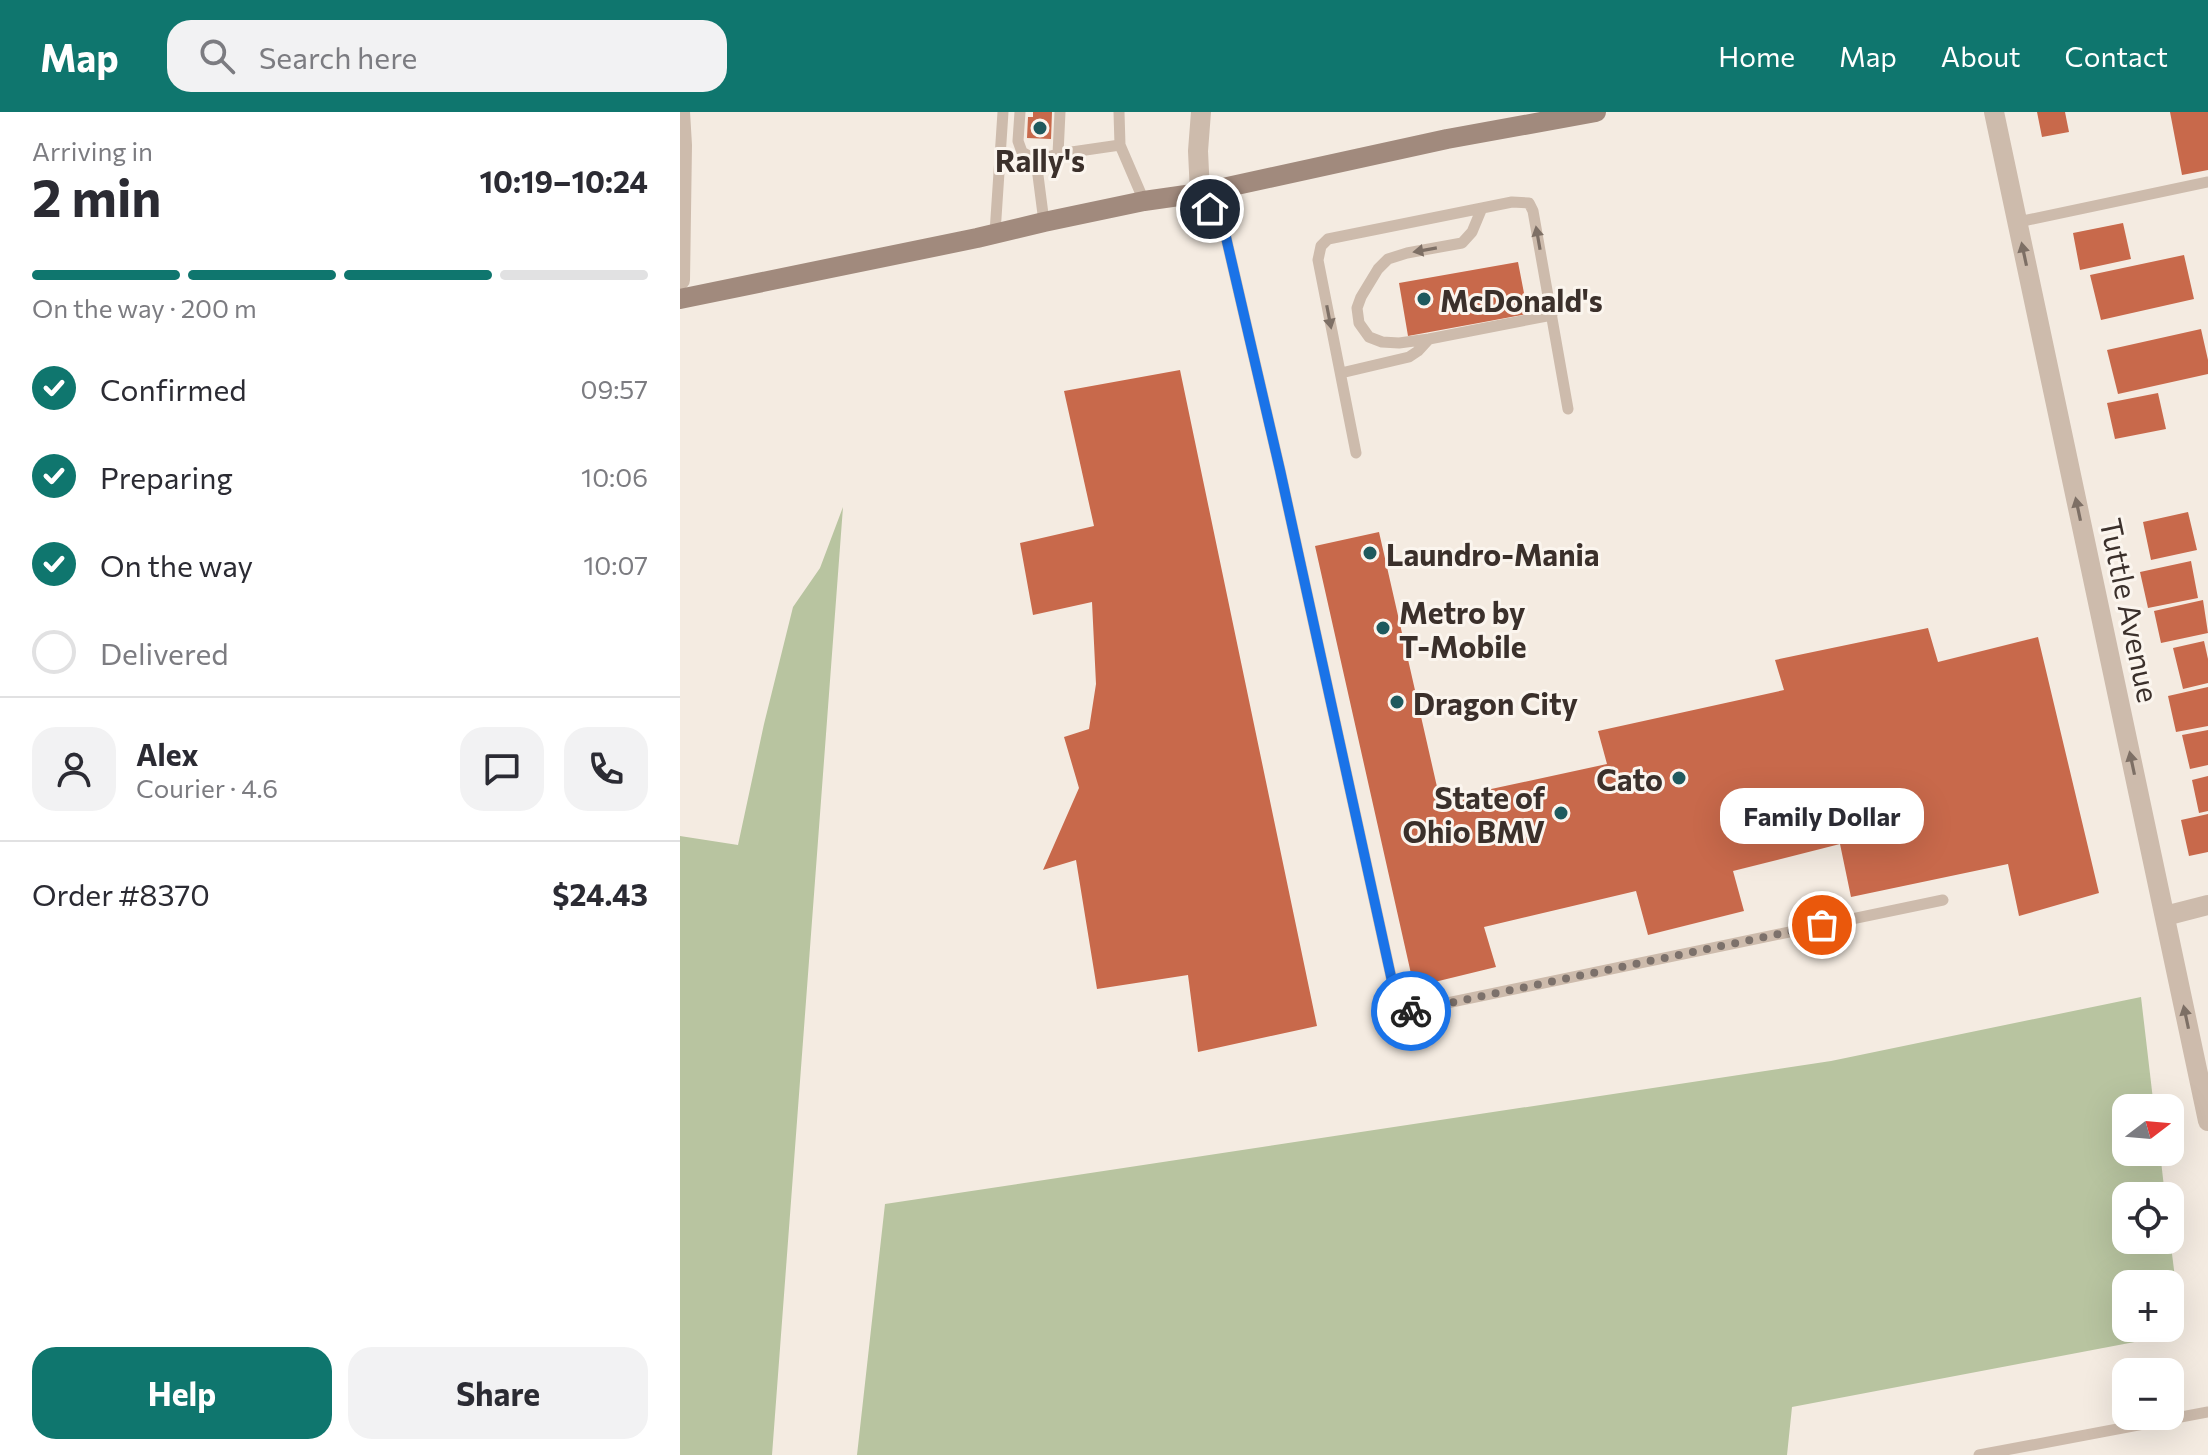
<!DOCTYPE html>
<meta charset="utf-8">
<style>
body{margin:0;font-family:Commissioner,sans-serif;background:#f2f2f3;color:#2b2b33;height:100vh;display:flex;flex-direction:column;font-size:30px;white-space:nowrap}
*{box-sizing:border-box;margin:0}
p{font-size:26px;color:#7c7c81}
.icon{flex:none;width:44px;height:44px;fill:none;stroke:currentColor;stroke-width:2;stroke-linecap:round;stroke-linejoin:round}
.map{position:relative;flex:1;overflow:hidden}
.panel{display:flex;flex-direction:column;background:#fff;width:680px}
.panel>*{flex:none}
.needle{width:52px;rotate:74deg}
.controls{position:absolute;left:1432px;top:982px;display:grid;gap:16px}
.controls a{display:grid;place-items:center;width:72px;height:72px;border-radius:16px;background:#fff;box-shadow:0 8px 32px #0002;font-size:40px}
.pin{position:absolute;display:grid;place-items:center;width:68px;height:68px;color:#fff;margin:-34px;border:4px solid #fff;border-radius:50%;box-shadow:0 2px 8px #0007}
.courier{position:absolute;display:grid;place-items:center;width:80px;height:80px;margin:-40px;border:6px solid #1a73e8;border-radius:50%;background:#fff;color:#222;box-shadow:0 2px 10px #0007}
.bubble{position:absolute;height:56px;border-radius:24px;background:#fff;box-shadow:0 8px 32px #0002;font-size:26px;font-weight:700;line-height:56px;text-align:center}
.overview em{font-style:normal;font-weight:700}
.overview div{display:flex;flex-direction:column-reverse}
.overview{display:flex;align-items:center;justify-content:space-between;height:136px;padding:0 32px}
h1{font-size:52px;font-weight:700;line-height:60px}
.bar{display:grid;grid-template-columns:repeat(4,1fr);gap:12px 8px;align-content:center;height:96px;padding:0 32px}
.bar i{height:10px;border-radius:6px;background:#e1e1e2}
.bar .active{background:#0f766e}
.bar p{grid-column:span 4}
.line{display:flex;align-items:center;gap:20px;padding:0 32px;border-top:2px solid #e1e1e2}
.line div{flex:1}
.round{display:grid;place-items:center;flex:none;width:84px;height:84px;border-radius:24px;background:#f2f2f3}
ol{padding:0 32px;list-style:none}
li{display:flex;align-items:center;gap:24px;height:88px}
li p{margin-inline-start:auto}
li .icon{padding:8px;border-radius:50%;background:#0f766e;color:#fff;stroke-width:4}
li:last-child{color:#7c7c81}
li i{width:44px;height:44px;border:4px solid #e1e1e2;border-radius:50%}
.primary-button{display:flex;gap:16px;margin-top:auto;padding:16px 32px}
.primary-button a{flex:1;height:92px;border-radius:24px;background:#0f766e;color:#fff;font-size:32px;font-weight:700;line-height:92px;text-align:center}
.primary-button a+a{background:#f2f2f3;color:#2b2b33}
header{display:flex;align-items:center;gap:48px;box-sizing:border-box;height:112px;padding:0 40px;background:#0f766e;color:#fff}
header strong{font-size:38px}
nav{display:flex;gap:44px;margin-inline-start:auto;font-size:28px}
.search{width:560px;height:72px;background:#f2f2f3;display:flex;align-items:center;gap:20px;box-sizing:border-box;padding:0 28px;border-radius:24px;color:#7c7c81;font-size:30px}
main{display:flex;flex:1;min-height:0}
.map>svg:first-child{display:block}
</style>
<header>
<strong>Map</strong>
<div class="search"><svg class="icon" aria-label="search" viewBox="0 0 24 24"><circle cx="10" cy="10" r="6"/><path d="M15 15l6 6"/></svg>Search here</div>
<nav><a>Home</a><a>Map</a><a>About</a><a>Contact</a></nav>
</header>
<main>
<section class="panel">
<div class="overview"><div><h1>2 min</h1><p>Arriving in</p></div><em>10:19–10:24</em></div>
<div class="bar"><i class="active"></i><i class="active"></i><i class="active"></i><i></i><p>On the way · 200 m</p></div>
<ol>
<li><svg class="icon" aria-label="check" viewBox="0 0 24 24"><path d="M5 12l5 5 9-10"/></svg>Confirmed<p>09:57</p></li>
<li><svg class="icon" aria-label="check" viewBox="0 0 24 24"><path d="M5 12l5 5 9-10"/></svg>Preparing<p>10:06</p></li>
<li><svg class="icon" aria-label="check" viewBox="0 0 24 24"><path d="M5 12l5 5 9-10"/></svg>On the way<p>10:07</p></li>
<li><i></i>Delivered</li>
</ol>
<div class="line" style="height:144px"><a class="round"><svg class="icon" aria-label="person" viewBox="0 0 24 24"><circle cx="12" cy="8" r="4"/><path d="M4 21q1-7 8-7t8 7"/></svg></a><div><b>Alex</b><p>Courier · 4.6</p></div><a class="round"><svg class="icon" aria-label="chat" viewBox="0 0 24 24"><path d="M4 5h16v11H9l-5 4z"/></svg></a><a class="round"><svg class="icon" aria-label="phone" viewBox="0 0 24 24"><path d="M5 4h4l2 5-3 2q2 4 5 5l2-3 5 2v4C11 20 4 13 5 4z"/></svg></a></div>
<div class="line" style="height:104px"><div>Order #8370</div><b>$24.43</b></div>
<div class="primary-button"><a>Help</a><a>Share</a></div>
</section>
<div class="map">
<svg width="1528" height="1343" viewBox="0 0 1528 1343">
<rect width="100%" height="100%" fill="#f4ebe1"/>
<path fill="#b8c4a0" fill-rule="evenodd" d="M163,395L92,1343H0V724L58,733L84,612L113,495L140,456Z
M1461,885L1474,996H1446V1040H1480L1485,1084H1446V1128H1490V1126L1502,1221L1112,1295L1107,1343H177L205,1092L1151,949ZM1446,1172H1490V1216H1446Z"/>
<path fill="#c8694b" d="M353,0H372L371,27L347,26L348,5H353Z
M1357,0H1385L1389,20L1362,25Z
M1490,0H1528V58L1502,63Z
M1443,111L1451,147L1400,158L1393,121Z
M1504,143L1514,187L1421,208L1410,163Z
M838,150L848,202L728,224L719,171Z
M1521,217L1528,248V262L1438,282L1427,238Z
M500,258L637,914L518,940L508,863L417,877L396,748L363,758L399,676L384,625L409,617L416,572L412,490L353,503L340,431L414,414L384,279Z
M1478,281L1486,317L1435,327L1427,291Z
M1508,400L1517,438L1471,448L1463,410Z
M699,420L760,688L927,652L918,619L1104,578L1095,548L1248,516L1258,550L1358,525L1419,781L1339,804L1328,752L1171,785L1160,732L1053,759L1064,799L968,823L956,779L804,815L816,855L734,875L635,434Z
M1511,449L1518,486L1468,496L1460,460Z
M1523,488L1528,521L1481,531L1474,499Z
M1524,529L1528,547V571L1503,577L1493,536Z
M1528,575V614L1496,620L1488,584Z
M1528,618V653L1510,657L1502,623Z
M1528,664V699L1519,701L1512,668Z
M1528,702V740L1509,744L1501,708Z"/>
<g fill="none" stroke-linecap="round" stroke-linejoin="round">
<path stroke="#cdbbac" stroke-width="11" d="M340,0L338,29L342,40L356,48L378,42L440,33
M439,0L440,33L464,89
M378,42L380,0
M356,48L364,110
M520,81L545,121L600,358L719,901L1263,788
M802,96L792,120L782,131L727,141L708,147L698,157L681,185L677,196L679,211L689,225L702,230L719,231L749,227L872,203
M1338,110L1528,70
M315,121L323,0
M661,261L729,245L738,239L749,227
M676,341L638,148L641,134L648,127L832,90L849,91L853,99L888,297
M1299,1343L1528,1300"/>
<path stroke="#cdbbac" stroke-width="20" d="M1314,0L1528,1009
M520,81L518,39L521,0
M0,168L2,33L0,0
M1485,804L1528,793"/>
<path stroke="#a18a7d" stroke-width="20" d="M0,187L297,126L364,110L464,89L520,81L767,27L916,0"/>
</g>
<defs><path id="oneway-solid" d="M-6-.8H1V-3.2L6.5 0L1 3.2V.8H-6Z" transform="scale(2)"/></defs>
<g fill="#7d6f65">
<use href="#oneway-solid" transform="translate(858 126) rotate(-100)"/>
<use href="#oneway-solid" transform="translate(745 138) rotate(170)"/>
<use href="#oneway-solid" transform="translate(1344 142) rotate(-102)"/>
<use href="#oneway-solid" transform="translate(649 205) rotate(79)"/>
<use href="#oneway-solid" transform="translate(1398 397) rotate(-102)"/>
<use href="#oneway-solid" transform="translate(1452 651) rotate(-102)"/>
<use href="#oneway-solid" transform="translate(1506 905) rotate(-102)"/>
</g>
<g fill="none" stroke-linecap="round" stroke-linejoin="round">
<path stroke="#7c716b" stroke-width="8" stroke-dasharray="0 14.4" d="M731,899L1142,813"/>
<path stroke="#1a73e8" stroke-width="10" d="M530,97L545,121L600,358L719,901L731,899"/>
</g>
<g fill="#1f5a5e" stroke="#fbf5ee" stroke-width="3">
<circle cx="360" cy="16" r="8"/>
<circle cx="744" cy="187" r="8"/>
<circle cx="690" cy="441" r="8"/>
<circle cx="703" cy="516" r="8"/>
<circle cx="717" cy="590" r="8"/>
<circle cx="999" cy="666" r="8"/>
<circle cx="881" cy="701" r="8"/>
</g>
<g text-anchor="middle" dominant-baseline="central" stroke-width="6" stroke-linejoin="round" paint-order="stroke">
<g font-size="30" font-weight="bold" fill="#3b302b" stroke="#fbf5ee" text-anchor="start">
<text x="360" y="47" text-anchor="middle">Rally's</text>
<text x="760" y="187">McDonald's</text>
<text x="706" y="441">Laundro-Mania</text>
<text x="719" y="499">Metro by<tspan x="719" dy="34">T-Mobile</tspan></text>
<text x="733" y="590">Dragon City</text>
<text x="983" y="666" text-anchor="end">Cato</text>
<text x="865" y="684" text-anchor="end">State of<tspan x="865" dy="34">Ohio BMV</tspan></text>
</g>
<g font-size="30" fill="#3b302b" stroke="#fbf5ee">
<text transform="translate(1451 498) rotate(78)">Tuttle Avenue</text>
</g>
</g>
</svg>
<div class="controls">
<a><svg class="needle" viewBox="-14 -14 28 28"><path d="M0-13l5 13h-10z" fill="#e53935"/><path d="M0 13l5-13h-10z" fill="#7c7c81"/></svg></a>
<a><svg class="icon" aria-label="locate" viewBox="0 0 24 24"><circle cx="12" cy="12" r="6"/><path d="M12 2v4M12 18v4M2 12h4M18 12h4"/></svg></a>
<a>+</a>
<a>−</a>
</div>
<div class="pin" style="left:1142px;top:813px;background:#ea580c"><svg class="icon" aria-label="bag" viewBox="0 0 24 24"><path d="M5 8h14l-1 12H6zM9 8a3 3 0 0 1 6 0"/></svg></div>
<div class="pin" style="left:530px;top:97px;background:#1f2937"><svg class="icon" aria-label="home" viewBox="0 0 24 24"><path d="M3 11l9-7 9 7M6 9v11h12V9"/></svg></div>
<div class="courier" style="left:731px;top:899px"><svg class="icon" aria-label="bike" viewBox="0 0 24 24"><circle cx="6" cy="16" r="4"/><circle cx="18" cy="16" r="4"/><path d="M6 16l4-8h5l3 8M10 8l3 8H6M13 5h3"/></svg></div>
<div class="bubble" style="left:1040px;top:676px;width:204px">Family Dollar</div>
</div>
</main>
